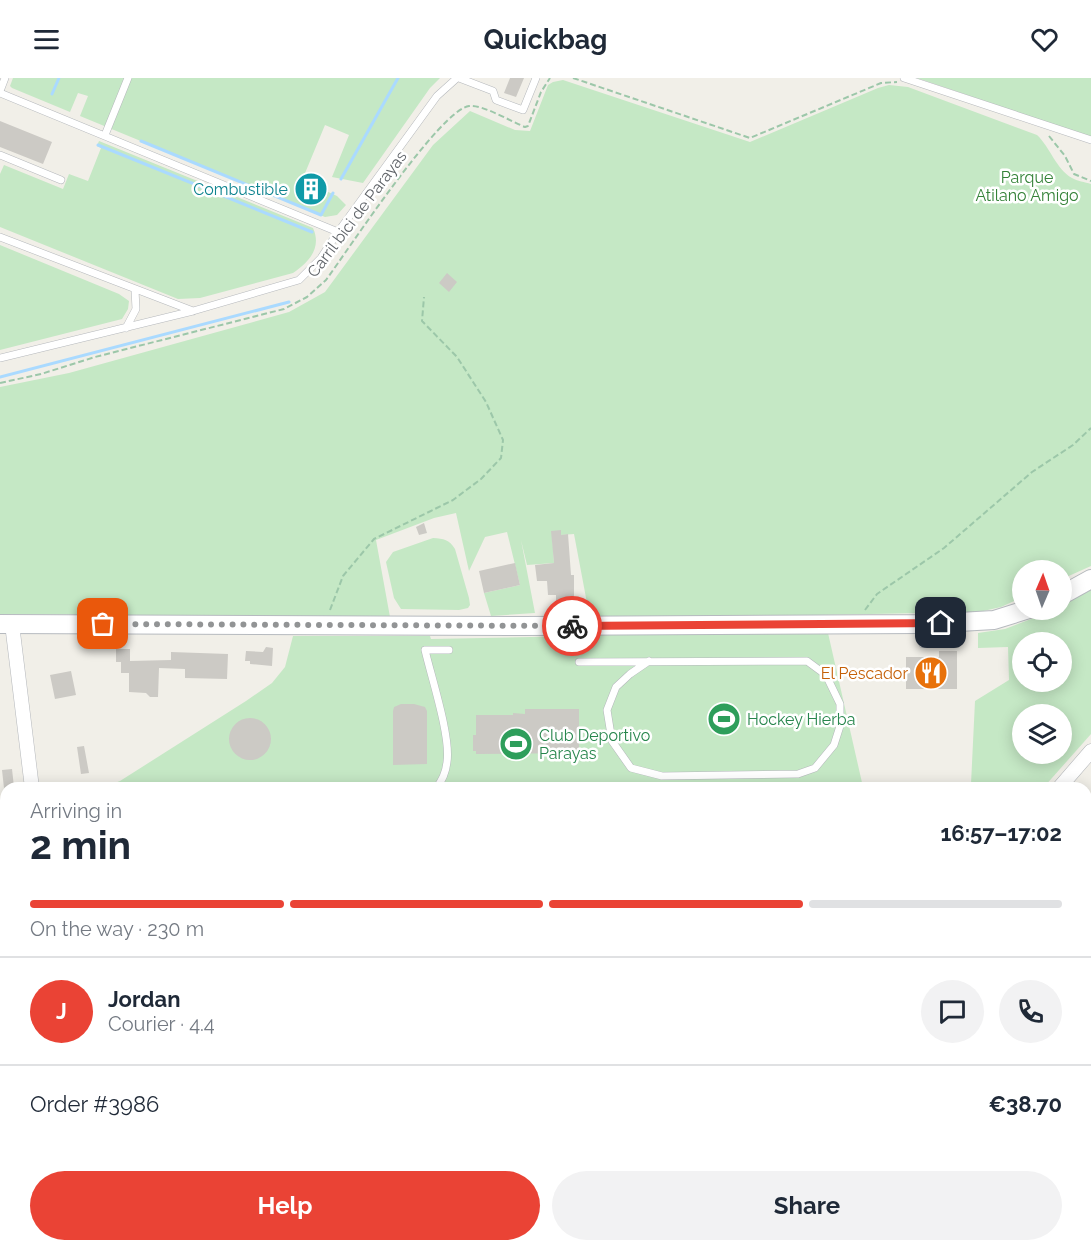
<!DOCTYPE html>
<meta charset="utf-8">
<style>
body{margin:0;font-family:Raleway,sans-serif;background:#f2f2f3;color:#1f2937;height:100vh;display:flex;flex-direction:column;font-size:22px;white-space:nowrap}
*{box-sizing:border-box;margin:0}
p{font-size:20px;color:#747a83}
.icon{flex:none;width:33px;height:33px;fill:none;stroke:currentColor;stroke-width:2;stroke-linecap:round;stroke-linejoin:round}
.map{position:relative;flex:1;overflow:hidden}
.details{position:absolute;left:0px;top:704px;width:1092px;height:470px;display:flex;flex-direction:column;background:#fff;border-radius:18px 18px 0 0;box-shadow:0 3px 15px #0003}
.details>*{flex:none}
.needle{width:39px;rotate:2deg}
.controls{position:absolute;left:1012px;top:482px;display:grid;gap:12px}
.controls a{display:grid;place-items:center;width:60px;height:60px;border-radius:50%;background:#fff;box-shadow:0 3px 15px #0003;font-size:30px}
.pin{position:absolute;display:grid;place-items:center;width:51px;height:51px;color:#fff;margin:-26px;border-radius:12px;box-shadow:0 3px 9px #0006}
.courier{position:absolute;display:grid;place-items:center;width:60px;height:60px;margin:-30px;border:4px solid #ea4335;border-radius:50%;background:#fff;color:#222;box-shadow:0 2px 8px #0007}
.overview em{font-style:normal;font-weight:700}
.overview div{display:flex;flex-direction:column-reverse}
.overview{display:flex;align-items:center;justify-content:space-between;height:102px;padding:0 30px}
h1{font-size:39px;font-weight:700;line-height:45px}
.bar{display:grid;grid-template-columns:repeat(4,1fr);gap:9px 6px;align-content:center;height:72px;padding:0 30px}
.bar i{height:8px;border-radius:4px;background:#e0e1e3}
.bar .current{background:#ea4335}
.bar p{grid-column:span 4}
.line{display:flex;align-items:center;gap:15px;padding:0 30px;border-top:2px solid #e0e1e3}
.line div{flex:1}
.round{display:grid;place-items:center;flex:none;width:63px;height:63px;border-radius:32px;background:#f2f2f3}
.action{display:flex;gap:12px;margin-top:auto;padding:12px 30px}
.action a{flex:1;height:69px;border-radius:36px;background:#ea4335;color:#fff;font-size:24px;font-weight:700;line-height:69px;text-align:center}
.action a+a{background:#f2f2f3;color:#1f2937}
header{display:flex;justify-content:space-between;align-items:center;height:78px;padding:0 30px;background:#fff;font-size:27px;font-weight:700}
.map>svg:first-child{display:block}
</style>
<header><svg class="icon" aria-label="menu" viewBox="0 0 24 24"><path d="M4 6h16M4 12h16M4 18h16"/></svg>Quickbag<svg class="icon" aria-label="heart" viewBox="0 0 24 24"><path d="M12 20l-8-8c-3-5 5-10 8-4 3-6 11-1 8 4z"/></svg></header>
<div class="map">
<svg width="1091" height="1172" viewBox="0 0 1091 1172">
<rect width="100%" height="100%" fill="#f1efe8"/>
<path fill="#e0deda" d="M68,1167H697L704,1172H60Z"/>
<path fill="#c5e8c5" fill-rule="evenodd" d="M13,0H440L430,10L363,105L332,99L349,57L325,47L298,112L321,122L326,113L337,118L346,127L337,137L325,139L80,38L88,18L78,15L70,34L12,10L10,8Z
M917,0H1091V59Z
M563,2L750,64L878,10L889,7L908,9L1037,57C1050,69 1056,91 1072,100C1077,103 1085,104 1091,106V488L1062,501V492H1023V519L1001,529L979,534L590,541L574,456L561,457V453L552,454L554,485L527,487L521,462L535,535L491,538L484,515L520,507L507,454L485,459L469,493L456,435L434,440L376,462L390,539L0,536V309L69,295L289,234L325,214L433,67L470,33L515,52L530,53L548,7L553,4Z
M99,63L313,150C322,170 309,184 293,195L200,220L178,221L0,149V96L4,87L63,111L69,96L88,103L101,70L97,68Z
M0,167L119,216L129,223L128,231L122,241L0,272Z
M433,460C444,461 449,461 455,471L469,520L470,527L468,530L459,532L401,531L394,520L386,484L393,474Z
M1091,510V656L1044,709L877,710L971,706L975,623L1009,602L1008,569L978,570V555L1005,551L1057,531H1062V528ZM1023,564H1062V603H1023ZM1023,636H1062V675H1023Z
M578,555H828L863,709L101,710L120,703L246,623L272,605L285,589L293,558H430L431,561L577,558Z
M6,1144V1167H24L16,1172H0V1155Z"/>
<path fill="#aadaff" d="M1091,1071V1172H1000L1005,1167H1086V1077Z"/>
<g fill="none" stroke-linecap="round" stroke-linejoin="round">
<path stroke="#aadaff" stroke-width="3" d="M52,16L59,0
M141,63L321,137L333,115
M98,67L312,154
M341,101L398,0
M0,299L289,224"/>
</g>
<path fill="#cccac5" d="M510,0H524L516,19L504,15Z
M0,43L52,64L43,86L0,69Z
M306,103L321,109L316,118L302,112Z
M447,195L457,204L449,214L439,205Z
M424,445L427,455L419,457L416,449Z
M561,452V457L568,456L571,497H574V525H556V517H548L547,503H537L535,487L554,485L551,453Z
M515,485L520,507L484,515L479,493Z
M266,569L273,570L272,588L250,586V583H245L246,573L263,574Z
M116,571H130V583L171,582V574L228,576L227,601L185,600V591L159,590L158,619H150L146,615L129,614V595H121V584H116Z
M939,573H957V611H906V579H939Z
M71,593L76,617L55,621L50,597Z
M401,626H414L425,629L427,633V686L393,687V633L394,629Z
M525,631H579V675L476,676V673H473V657H476V637H513V635L525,636Z
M229 661a21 21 0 1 1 42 0a21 21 0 1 1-42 0Z
M84,668L89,695L81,696L77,669Z
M12,691L14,709L4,710L2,692Z"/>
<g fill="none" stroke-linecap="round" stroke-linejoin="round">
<g stroke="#b5b8bc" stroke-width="8">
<path id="lane" d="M459,0L493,13L496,22L523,32L536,0
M904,0L1091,62
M0,13L5,0
M0,15L338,154L321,180L299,202L193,233L0,280
M105,57L128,0
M0,77L61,102
M338,154L437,18L457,0
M0,159L193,233
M126,250L136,231L135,212
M561,533V548
M923,566L924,546
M579,584L807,583L826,597L840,626V648L834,667L815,690L798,696L662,698L631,690L612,663L607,632L616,609L630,596L649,583
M436,710C442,703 446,693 447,684C451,659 431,598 425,572H449"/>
</g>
<g stroke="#b5b8bc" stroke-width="15">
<path id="street" d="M12,546L32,710
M1059,710L1091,673
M4,728L6,741
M0,951L6,947
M0,1081L6,1080
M0,1141L6,1130
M717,1167L723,1172
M33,1172L42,1167"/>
</g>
<g stroke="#b6babf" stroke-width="20">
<path id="secondary" d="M1062,517L1091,501
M0,546L523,548L924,546L994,542L1029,531"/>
</g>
<path stroke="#9cc7a9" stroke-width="2" stroke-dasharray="6 3" stroke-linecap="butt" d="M573,0L750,60L881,5L897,4
M1049,58L1065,78L1074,96L1091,103
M0,305L41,296L95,279L284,231L307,219L326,202C348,172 440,32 469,28C482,26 512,44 525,49L528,48L541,14L550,0
M330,532L343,498L374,461L453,422L481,401L501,380L503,362L486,324L457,279L422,243L424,219
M865,532L877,516L944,470L1032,394L1073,367L1091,350"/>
<use href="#lane" stroke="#fff" stroke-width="7"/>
<use href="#street" stroke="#fff" stroke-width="14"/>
<use href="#secondary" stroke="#fff" stroke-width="18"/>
</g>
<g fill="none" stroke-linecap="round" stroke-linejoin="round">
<path stroke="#929495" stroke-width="6" stroke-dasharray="0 10.8" d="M103,546L572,548"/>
<path stroke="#ea4335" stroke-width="8" d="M572,548L941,545"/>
</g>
<defs>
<g id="building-disc" transform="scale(1.725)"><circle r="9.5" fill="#0f9aa8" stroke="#fff"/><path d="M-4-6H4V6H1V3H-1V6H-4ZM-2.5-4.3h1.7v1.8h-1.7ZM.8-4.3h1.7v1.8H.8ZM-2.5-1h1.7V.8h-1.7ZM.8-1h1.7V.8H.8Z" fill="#fff"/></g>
<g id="restaurant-disc" transform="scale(1.725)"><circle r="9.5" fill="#e8710a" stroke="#fff"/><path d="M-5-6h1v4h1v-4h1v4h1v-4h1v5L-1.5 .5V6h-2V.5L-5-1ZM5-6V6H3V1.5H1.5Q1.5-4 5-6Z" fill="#fff"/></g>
<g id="stadium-disc" transform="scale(1.725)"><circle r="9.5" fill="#2e9e5b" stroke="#fff"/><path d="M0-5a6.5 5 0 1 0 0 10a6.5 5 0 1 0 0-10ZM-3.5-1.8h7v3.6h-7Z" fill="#fff"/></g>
</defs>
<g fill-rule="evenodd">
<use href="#building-disc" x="311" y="111"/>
<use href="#restaurant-disc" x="931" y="595"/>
<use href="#stadium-disc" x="724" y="641"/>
<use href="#stadium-disc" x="516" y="666"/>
</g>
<g text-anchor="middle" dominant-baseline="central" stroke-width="5" stroke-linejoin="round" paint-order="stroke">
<g font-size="16" fill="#348238" stroke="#fff">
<text x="1027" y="99">Parque<tspan x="1027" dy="18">Atilano Amigo</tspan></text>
</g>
<g font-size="16" fill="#0d838f" stroke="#fff" text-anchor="end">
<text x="288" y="111">Combustible</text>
</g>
<g font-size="16" fill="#5f6368" stroke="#fff">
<text transform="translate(357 136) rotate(-53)">Carril bici de Parayas</text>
</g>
<g font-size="16" fill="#c56008" stroke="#fff" text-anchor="end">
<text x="908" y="595">El Pescador</text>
</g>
<g font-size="16" fill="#27864d" stroke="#fff" text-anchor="start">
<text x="747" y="641">Hockey Hierba</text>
<text x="539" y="657">Club Deportivo<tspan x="539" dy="18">Parayas</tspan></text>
</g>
</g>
</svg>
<div class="controls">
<a><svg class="needle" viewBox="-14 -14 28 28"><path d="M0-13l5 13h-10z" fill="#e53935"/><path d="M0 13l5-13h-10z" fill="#747a83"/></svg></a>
<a><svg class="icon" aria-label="locate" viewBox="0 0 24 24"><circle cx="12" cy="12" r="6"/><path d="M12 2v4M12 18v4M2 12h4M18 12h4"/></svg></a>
<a><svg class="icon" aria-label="layers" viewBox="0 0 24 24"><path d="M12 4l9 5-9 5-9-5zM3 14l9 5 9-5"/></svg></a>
</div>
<div class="pin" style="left:103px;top:546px;background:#ea580c"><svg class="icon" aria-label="bag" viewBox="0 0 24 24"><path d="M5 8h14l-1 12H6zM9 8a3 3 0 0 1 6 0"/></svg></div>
<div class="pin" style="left:941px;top:545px;background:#1f2937"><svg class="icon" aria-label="home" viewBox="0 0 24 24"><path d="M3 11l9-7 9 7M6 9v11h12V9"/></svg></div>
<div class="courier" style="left:572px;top:548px"><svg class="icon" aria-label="bike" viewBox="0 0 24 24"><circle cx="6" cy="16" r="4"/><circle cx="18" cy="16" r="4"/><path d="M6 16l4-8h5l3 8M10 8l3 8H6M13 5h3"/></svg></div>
<section class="details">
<div class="overview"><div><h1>2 min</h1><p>Arriving in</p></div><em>16:57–17:02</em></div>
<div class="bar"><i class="current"></i><i class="current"></i><i class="current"></i><i></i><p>On the way · 230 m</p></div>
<div class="line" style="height:108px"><b class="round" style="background:#ea4335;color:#fff">J</b><div><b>Jordan</b><p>Courier · 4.4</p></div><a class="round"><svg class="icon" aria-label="chat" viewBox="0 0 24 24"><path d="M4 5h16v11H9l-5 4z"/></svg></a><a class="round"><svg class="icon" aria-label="phone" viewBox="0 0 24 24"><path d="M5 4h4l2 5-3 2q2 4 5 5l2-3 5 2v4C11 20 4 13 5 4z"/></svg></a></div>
<div class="line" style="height:78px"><div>Order #3986</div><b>€38.70</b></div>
<div class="action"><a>Help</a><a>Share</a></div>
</section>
</div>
